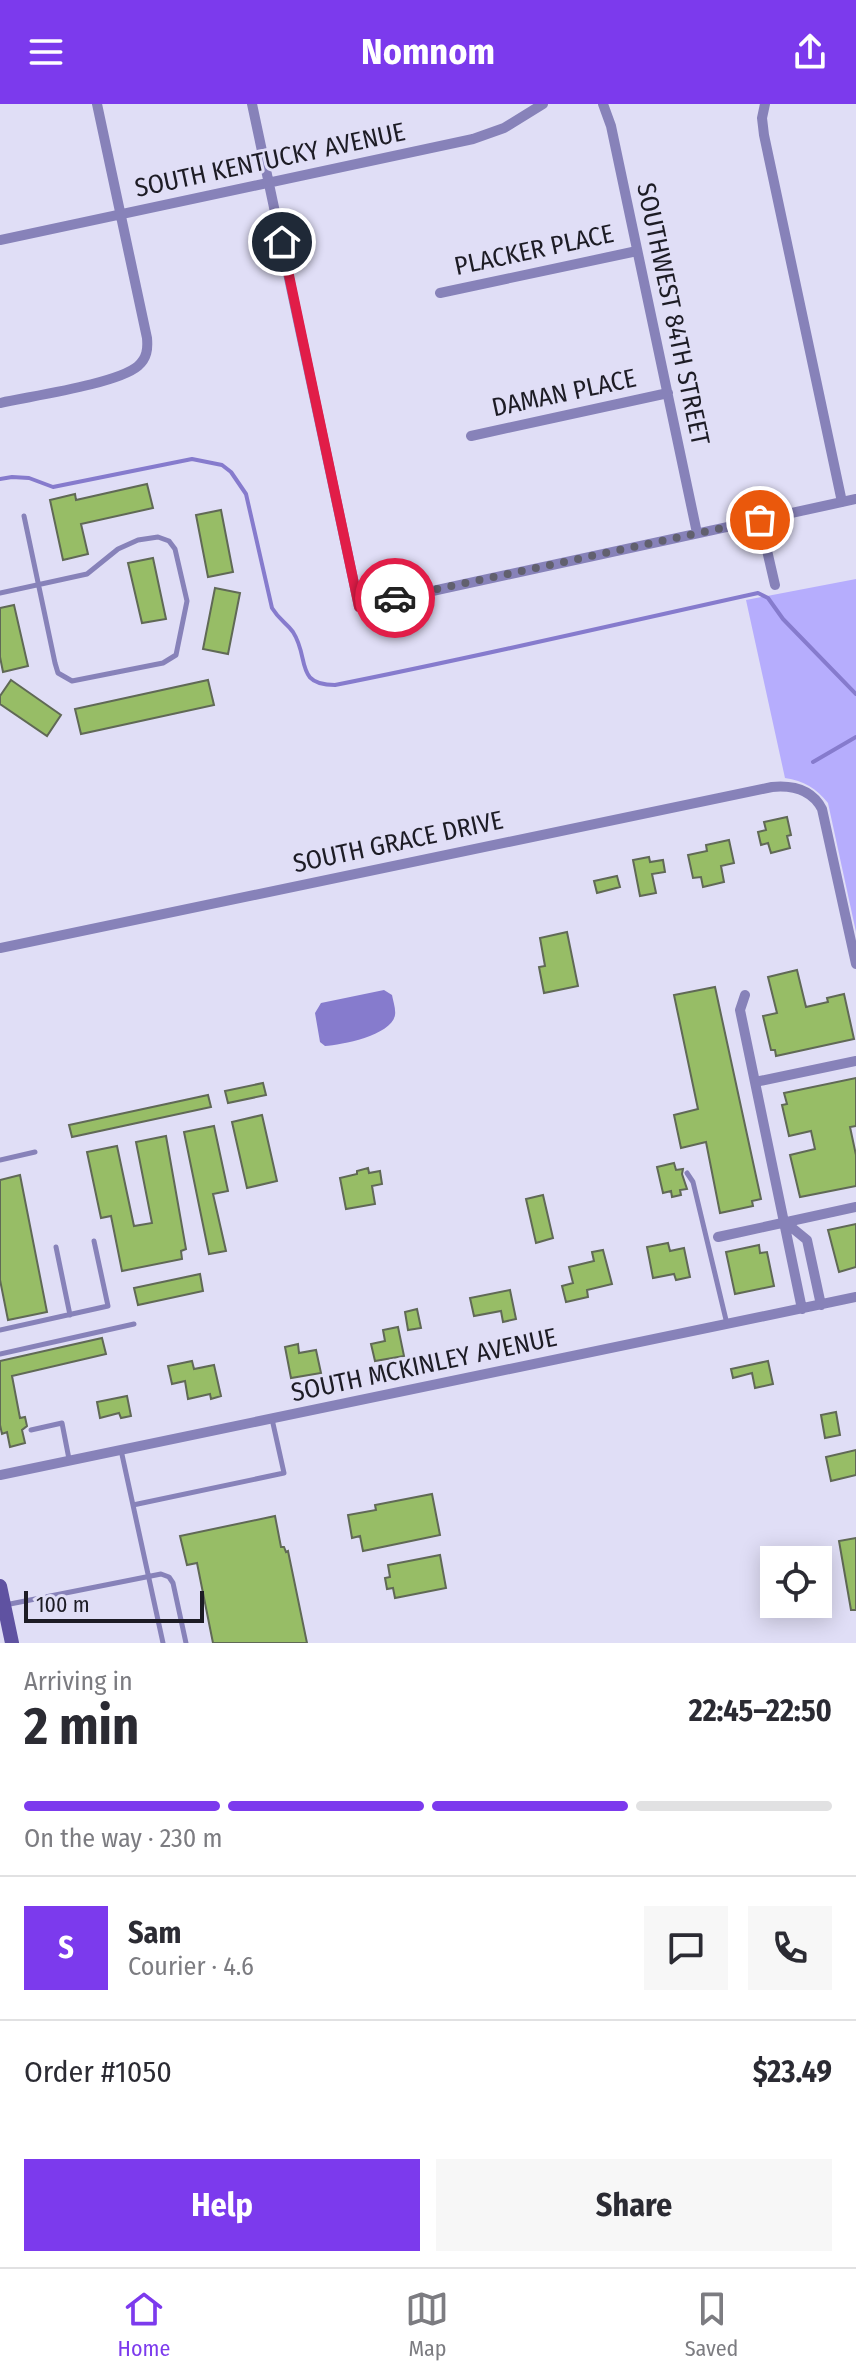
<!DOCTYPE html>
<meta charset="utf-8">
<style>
body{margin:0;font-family:"Fira Sans Condensed",sans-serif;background:#f7f7f7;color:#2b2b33;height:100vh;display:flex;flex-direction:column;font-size:30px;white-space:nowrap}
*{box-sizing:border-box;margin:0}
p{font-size:26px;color:#7c7c81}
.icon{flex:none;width:44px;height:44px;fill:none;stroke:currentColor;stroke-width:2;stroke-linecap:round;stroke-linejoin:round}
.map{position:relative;height:1539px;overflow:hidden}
.drawer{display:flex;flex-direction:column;background:#fff;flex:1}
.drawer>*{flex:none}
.tools{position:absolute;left:760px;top:1442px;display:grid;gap:16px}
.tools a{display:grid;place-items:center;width:72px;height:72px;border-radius:0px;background:#fff;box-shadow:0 4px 20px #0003;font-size:40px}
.scale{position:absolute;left:24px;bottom:20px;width:180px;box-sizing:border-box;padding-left:8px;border:4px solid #1d1c25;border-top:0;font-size:22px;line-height:28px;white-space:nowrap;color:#1d1c25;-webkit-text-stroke:6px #e0def6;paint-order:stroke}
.pin{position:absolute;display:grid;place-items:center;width:68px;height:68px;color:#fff;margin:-34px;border:4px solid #fff;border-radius:50%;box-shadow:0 2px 8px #0007}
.courier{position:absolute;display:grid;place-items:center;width:80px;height:80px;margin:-40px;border:6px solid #e11d48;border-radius:50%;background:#fff;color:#222;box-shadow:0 2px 10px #0007}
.headline em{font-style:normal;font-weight:700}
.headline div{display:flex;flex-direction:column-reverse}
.headline{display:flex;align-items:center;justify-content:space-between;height:136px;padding:0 24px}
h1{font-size:52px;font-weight:700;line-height:60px}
.bar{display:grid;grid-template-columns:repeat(4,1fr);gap:12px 8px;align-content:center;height:96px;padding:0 24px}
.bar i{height:10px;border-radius:6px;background:#e1e1e2}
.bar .on{background:#7c3aed}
.bar p{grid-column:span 4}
.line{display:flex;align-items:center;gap:20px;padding:0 24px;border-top:2px solid #e1e1e2}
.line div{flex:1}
.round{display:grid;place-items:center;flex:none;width:84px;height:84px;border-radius:0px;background:#f7f7f7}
.cta{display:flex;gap:16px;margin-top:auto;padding:16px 24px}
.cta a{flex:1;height:92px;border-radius:0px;background:#7c3aed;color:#fff;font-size:32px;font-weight:700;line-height:92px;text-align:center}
.cta a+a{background:#f7f7f7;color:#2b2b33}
header{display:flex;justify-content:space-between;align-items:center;height:104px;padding:0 24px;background:#7c3aed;color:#fff;font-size:36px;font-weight:700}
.tab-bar{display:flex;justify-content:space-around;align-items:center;height:112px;border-top:2px solid #e1e1e2;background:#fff;font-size:22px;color:#7c7c81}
.tab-bar a{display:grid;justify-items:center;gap:4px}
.tab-bar .on{color:#7c3aed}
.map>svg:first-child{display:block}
</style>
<header><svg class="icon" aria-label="menu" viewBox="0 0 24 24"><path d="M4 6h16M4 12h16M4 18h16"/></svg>Nomnom<svg class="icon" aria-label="share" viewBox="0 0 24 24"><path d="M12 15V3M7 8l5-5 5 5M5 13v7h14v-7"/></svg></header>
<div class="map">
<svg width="856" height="1539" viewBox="0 0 856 1539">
<rect width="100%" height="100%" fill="#e0def6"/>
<path fill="#b6adfd" d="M856,475V828L828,699C816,684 804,677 785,674L746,496Z"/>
<path fill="#867bcd" d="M384,886L392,891C393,897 396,905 395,911C392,931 342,941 325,942L320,938L315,909L321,899Z"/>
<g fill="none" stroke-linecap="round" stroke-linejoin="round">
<path stroke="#867bcd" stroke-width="4" d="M0,375L12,373L29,374L53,383L192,355L222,361L231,368L246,390L272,504C280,517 286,518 293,528C310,554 294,581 335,581C477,553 617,520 758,489L768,494L783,515L856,590
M813,658L856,633"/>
</g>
<path fill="#97bd66" stroke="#606956" stroke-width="2" d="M147,380L153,404L81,420L88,450L63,456L50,396L75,390L76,396Z
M221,406L233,468L208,473L196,411Z
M153,454L166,515L142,519L128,459Z
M215,484L240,489L228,550L203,545Z
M14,501L28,562L3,568L0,553V504Z
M11,576L61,611L47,632L0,600V592Z
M208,576L214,601L81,630L75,605Z
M787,713L791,731L787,732L790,744L771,749L768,739L761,741L758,728L766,726L764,718Z
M729,736L734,759L721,762L724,778L703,783L701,773L693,774L688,751L707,747L706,741Z
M649,753L650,758L663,756L665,768L652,770L656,789L640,792L633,756Z
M617,772L620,783L597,789L594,777Z
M567,828L578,882L544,889L539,863L545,862L540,834Z
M797,866L806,903L828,898L827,894L844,890L854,935L776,952L775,946H771L763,912L777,909L768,873Z
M715,883L761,1095L752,1097L753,1102L720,1109L706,1038L681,1044L674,1011L698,1005L674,891Z
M856,974V1022L850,1023L856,1051V1082L800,1093L790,1051L815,1045L811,1027L789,1032L782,1001L787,1000L784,989Z
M263,979L266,991L228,999L225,987Z
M208,991L211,1003L72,1033L69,1021Z
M262,1011L277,1077L247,1084L232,1018Z
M214,1022L228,1087L213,1090L226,1147L209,1150L184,1028Z
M166,1032L186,1145L181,1147L182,1155L122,1167L111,1112L101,1114L87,1048L117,1042L134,1122L152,1119L136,1038Z
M674,1059L676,1066L683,1065L682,1070L687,1085L680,1086L681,1091L672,1093L671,1087L663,1089L657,1063Z
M368,1064L369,1069L380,1067L382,1080L372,1082L375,1100L346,1105L340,1074L357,1070V1067Z
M20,1071L47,1208L8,1216L0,1176V1076Z
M543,1091L553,1134L536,1139L526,1095Z
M856,1120V1163L839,1168L828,1126Z
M668,1139L670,1147L684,1144L690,1173L676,1176L674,1170L653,1174L647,1143Z
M759,1141L760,1149L767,1148L774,1182L735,1190L726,1148Z
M603,1146L612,1180L587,1186L588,1193L566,1198L562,1182L573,1179L569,1163L594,1157L592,1148Z
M200,1170L203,1187L138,1201L134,1184Z
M510,1186L516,1215L503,1218L501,1207L474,1212L470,1194Z
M417,1205L421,1224L408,1226L405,1208Z
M398,1223L404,1252L375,1257L371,1240L385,1237L383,1226Z
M102,1234L106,1250L12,1272L20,1314L25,1313L27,1322L22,1326L25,1339L10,1343L7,1328L2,1330L0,1321V1257Z
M298,1240L299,1249L316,1246L321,1269L291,1274L285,1243Z
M192,1257L194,1265L214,1261L221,1292L211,1295L210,1290L188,1295L185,1277L172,1280L168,1262Z
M768,1257L773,1280L755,1284L752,1269L733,1274L731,1265Z
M127,1292L131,1312L121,1314L119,1309L100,1314L97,1298Z
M836,1308L840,1331L825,1334L821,1311Z
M856,1346V1371L831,1377L826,1353Z
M432,1390L440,1431L363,1447L360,1432L352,1434L348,1411L376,1406L375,1401Z
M275,1412L281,1443H284L286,1448L288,1447L307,1539H213L197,1459L187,1461L180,1432Z
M856,1434V1506H851L839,1437Z
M440,1451L446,1484L395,1494L393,1484L387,1485L385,1474L390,1473L388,1461Z"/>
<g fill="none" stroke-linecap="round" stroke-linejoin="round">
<path stroke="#8782b9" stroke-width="5" d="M0,489L87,470L118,445L138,436L158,433L169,437L175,445L187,497L176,551L163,559L72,577L58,569L55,559L24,412
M0,1056L35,1048
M687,1069L693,1078L727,1220
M56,1143L70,1211
M0,1226L108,1202L94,1137
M0,1250L134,1220
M31,1326L62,1319L69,1355
M121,1346L163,1539
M133,1401L284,1369L272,1315
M5,1501L161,1470L169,1473L173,1479L186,1539"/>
<path stroke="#8782b9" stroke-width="10" d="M252,0L359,503L856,395
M603,0L611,22L697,429
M765,0L762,14L764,31L842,398
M0,136L473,35L504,24L543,0
M440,189L637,147
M0,299C31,292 117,280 138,262C147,254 148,245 147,234L97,0
M471,332L668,289
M760,416L775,481
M0,844L772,683C793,681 812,686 822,705L856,860
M745,891L740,906L802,1205
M755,978L856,957
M785,1118L807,1136L821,1201
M718,1133L856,1103
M0,1371L856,1193"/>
<path stroke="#5f52a1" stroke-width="14" d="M0,1482L12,1539"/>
</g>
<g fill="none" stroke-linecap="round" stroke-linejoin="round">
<path stroke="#61606e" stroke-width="8" stroke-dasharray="0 14.4" d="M395,494L760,416"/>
<path stroke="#e11d48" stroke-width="10" d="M282,138L359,503L395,494"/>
</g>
<g text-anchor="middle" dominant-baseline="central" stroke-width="6" stroke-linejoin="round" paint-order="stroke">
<g font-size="26" fill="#1d1c25" stroke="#e0def6">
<text transform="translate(270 56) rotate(-12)">SOUTH KENTUCKY AVENUE</text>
<text transform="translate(534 146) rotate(-12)">PLACKER PLACE</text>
<text transform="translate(673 210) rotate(78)">SOUTHWEST 84TH STREET</text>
<text transform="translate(564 289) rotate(-12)">DAMAN PLACE</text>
<text transform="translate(398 738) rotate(-12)">SOUTH GRACE DRIVE</text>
<text transform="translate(424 1261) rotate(-12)">SOUTH MCKINLEY AVENUE</text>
</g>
</g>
</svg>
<div class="tools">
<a><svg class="icon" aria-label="locate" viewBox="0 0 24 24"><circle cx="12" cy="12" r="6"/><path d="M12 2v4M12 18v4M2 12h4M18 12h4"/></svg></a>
</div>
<div class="scale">100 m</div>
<div class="pin" style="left:760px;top:416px;background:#ea580c"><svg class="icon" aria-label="bag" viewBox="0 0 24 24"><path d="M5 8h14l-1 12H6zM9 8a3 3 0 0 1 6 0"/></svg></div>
<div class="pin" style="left:282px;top:138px;background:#1f2937"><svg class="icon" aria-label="home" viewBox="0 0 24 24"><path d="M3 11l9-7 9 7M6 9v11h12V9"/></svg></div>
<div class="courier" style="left:395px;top:494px"><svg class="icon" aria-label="car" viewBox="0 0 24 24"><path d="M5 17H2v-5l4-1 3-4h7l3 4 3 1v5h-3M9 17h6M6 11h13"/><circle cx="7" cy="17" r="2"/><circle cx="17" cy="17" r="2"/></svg></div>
</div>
<section class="drawer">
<div class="headline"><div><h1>2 min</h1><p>Arriving in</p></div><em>22:45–22:50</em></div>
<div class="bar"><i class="on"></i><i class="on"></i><i class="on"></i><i></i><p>On the way · 230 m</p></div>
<div class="line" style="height:144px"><b class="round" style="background:#7c3aed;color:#fff">S</b><div><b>Sam</b><p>Courier · 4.6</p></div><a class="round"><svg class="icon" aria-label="chat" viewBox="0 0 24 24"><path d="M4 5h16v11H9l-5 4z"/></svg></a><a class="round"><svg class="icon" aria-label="phone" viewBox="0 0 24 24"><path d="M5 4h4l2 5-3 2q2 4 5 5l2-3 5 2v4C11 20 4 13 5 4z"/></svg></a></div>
<div class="line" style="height:104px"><div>Order #1050</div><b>$23.49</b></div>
<div class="cta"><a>Help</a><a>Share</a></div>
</section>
<nav class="tab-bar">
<a class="on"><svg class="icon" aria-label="home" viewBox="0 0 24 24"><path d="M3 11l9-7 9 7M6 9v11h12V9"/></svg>Home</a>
<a><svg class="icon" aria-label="map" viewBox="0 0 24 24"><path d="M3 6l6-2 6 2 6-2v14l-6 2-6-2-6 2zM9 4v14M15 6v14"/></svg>Map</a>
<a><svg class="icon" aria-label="saved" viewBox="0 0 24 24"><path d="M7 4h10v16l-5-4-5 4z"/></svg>Saved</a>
</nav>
